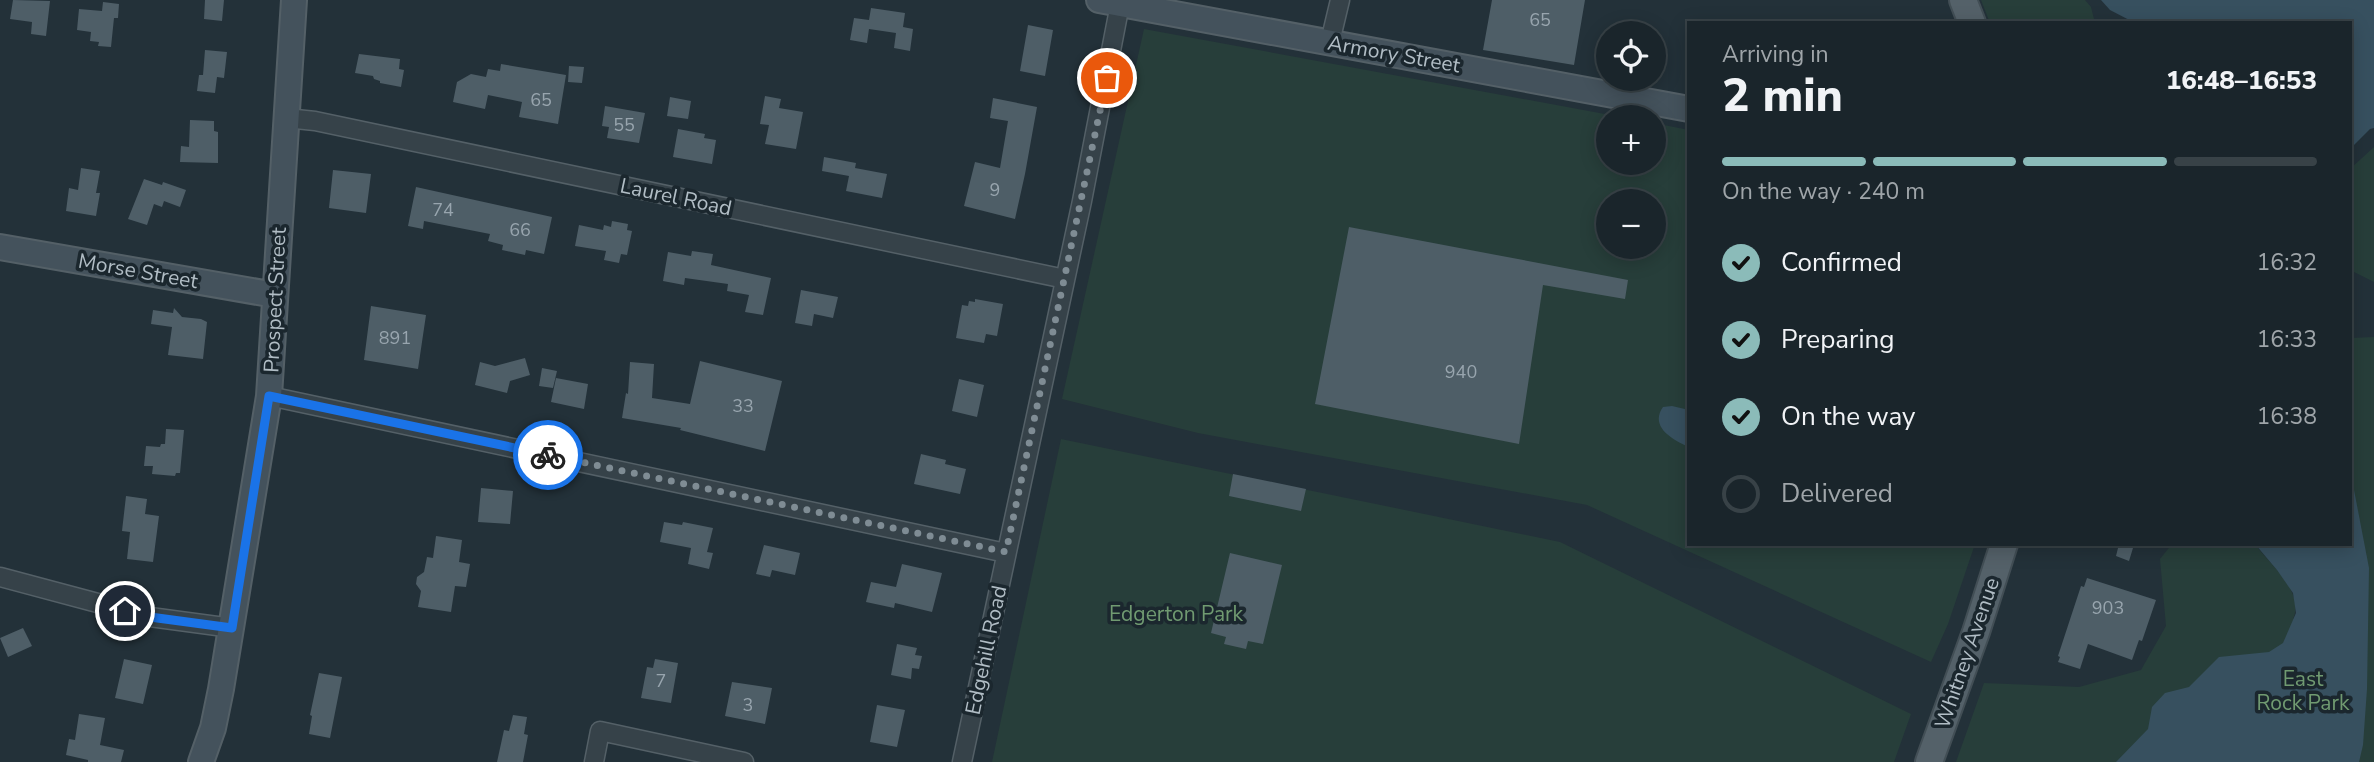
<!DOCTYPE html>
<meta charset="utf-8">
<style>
body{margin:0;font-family:"Nunito Sans",sans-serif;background:#232d33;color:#f1f3f6;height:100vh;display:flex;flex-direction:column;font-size:26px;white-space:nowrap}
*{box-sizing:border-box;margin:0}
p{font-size:23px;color:#9fa5a9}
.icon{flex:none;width:38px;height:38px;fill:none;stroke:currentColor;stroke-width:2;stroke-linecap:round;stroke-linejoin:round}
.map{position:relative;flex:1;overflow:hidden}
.panel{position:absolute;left:1687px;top:21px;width:665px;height:525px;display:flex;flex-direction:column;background:#1a252b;border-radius:0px;box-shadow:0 4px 18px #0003,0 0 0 2px #384247}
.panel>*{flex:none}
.buttons{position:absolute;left:1596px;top:21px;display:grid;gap:14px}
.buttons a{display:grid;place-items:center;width:70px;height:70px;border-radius:50%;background:#1a252b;box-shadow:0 4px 18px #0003,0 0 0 2px #384247;font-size:35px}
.pin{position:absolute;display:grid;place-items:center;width:60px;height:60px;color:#fff;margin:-30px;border:4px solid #fff;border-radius:50%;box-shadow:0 2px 7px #0007}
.courier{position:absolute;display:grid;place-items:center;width:70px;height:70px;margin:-35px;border:5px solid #1a73e8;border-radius:50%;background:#fff;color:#222;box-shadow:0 2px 9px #0007}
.head em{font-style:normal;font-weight:800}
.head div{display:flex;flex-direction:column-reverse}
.head{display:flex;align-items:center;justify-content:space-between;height:119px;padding:0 35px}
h1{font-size:46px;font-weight:800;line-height:52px}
.bar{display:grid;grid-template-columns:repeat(4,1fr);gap:10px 7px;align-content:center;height:84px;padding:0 35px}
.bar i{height:9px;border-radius:5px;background:#384247}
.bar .current{background:#8bbbb9}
.bar p{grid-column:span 4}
ol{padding:0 35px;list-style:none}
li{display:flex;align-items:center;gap:21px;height:77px}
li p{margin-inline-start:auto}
li .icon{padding:7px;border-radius:50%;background:#8bbbb9;color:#111;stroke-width:4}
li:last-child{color:#9fa5a9}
li i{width:38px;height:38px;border:4px solid #384247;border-radius:50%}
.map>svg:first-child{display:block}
</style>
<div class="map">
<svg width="2374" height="762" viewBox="0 0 2374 762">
<rect width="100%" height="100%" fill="#233139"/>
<path fill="#273e3a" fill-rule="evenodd" d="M1981,0H2085L2091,7L2095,23H1990Z
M1144,29L1621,117H1608V163H1654V123L1689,130V544H1975L1948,624L1931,662L1587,505L1198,433L1062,399ZM1608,201H1654V247H1608Z
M2374,147V282L2350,270V169Z
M2374,337V762H1956L1984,683L2079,687L2141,670L2166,626L2160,559L2172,544H2255C2269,564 2305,591 2293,619L2368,594L2350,469V338Z
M1061,439L1560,542L1911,714L1894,762H992Z"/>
<path fill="#37505f" d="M2101,0H2374V128L2370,129L2350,149V23H2135L2110,10Z
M1672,406L1689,410V447C1673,440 1649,427 1663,407Z
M2350,469L2369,568L2367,689L2363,745L2359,762H2116L2148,729L2152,707L2165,693L2189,687L2219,657L2269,652L2283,643L2296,613L2293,593L2277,570L2255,544H2350Z"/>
<path fill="#4e5e67" d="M13,0L50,1L46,36L31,34L32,22L10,19Z
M205,0H224L222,21L204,19Z
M1492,0H1585L1574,65L1483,50Z
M103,2L119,4L118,18H114L111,47L98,46L99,42L90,41L91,32L77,30L79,9L102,11Z
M871,8L905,13L903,27L913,29L910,51L894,48L896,33L869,29L867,43L850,40L854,18L869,20Z
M1028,25L1053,30L1045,76L1020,71Z
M205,50L227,52L224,78L217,77L215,93L197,91L199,75H203Z
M359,54L400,59L399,69L404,70L401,87L380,83V81L374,79L373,76L355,73Z
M501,64L566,75L558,124L519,117L522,102L488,95L485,109L453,102L457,82L471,74L486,77L488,69L500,71Z
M569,66L584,67L582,83L568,82Z
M765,96L781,99L779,108L803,112L796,149L765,144L769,125L760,124Z
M670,97L691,101L688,119L667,116Z
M993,98L1037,107L1025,174L1015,219L964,206L975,162L1000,168L1008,121L990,118Z
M605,106L645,113L639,143L607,138L609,127L602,126Z
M190,120L214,121V131L218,132V163L180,162L181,146L189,147Z
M678,129L705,134L704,138L716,140L712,164L673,157Z
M824,157L856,163L855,168L887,174L882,198L846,191L849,176L822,171Z
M81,168L100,171L96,193H100L96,216L66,211L69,188L78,190Z
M333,170L371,174L366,213L329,208Z
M144,179L162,185L163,182L186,190L180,207L164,201L162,207L154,204L147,225L128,219Z
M416,187L552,217L544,254L526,250L525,255L502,250L503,245L488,241L490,234L424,221L423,229L408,226Z
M612,221L628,224L627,230L632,231L627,255L621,254L619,263L604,260L606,251L575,246L579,225L603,230L604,225L611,227Z
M1349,227L1628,280L1625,299L1543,285L1519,444L1315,404Z
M692,251L713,254L711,265L771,278L763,315L745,312L749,295L727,291L728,284L685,278L684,285L663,281L668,252L691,256Z
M801,290L838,297L833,318L814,314L812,326L795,323Z
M975,299L1003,304L997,336L986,334L984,343L956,338L962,305L968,306L969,301L975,302Z
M371,306L426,315L418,369L364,360Z
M174,308L182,317L201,319L207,322L203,359L168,355L172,327L151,324L153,310L173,313Z
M525,358L530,375L510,381L507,393L475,385L480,362L495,366Z
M700,361L782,381L765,451L680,430L681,428L622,418L626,393L628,394L630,362L654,364L652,398L690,404Z
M542,368L557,371L553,388L539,386Z
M556,378L588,384L584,409L551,402Z
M959,379L984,385L977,417L952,411Z
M166,429L184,430L180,473H176L175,476L152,474L153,466H144L146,446L160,447L161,444H165Z
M921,454L946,460L945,464L966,469L960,494L914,484Z
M1233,474L1306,489L1301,511L1229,496Z
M481,488L513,491L510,524L478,522Z
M126,496L147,499L145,514L159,516L153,562L127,559L130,532L122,531Z
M664,522L682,525L683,522L713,528L707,552L713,553L709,569L688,564L691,548L660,542Z
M436,536L462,540L459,562L470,564L466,587L455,586L451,612L418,607L421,591L416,584L417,577L424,572L427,557L433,558Z
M2119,544L2133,548L2129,561L2116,556Z
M764,545L800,553L795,575L772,570L770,577L756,574Z
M1230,553L1282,565L1263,644L1248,641L1246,649L1224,644L1226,637L1211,633Z
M902,564L942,573L932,612L895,603L894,608L866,602L871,582L896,587Z
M2087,578L2156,600L2142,641L2139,640L2132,660L2088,644L2080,669L2058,662L2060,657L2058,656L2081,586L2084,587Z
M23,628L32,646L8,657L0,638Z
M897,644L917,648L915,655L922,656L919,669L912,668L911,679L891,675Z
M124,659L152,665L143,704L115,698Z
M655,659L678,663L671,703L641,698L647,667L653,668Z
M319,673L342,677L330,738L309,734L312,716L310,715Z
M732,682L772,688L765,724L725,716Z
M877,705L905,710L897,747L870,742Z
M79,714L105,718L100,745L124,750L121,762H88V760L66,755L69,739L75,740Z
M513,715L527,717L524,734L528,735L523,762H497L504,730L509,731Z"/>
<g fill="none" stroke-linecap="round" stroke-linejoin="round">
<g stroke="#546067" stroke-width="21">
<path id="street" d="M1330,42L1340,0
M286,118L315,121L1065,279
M269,396L1006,553
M0,577L150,617L232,628
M594,762L600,731L744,762
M962,762L1082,201L1120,4"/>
</g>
<g stroke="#546067" stroke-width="28">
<path id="secondary" d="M1099,0L1689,109
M0,247L275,295
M201,762L213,728L221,689L269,396L294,0"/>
</g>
<g stroke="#424e55" stroke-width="30">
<path id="primary" d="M1963,0L1972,23
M1929,762L1976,632L2004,544"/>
</g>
<use href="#street" stroke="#364249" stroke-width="18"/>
<use href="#secondary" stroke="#44525c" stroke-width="24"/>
<use href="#primary" stroke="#546169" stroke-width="26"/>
</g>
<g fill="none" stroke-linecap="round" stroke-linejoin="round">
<path stroke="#7f8c94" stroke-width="7" stroke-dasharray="0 12.6" d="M548,455L1006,552L1107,78"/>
<path stroke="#1a73e8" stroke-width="9" d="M125,611L150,617L232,628L269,396L548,455"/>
</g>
<g text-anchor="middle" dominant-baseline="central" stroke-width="7" stroke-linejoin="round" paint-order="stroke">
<g font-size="18" fill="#98a5ae">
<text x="1540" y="20">65</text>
<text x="541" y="100">65</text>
<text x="624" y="125">55</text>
<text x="995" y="190">9</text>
<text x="443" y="210">74</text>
<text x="520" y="230">66</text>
<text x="395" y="338">891</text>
<text x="1461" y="372">940</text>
<text x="743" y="406">33</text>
<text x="2108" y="608">903</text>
<text x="661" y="681">7</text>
<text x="748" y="705">3</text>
</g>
<g font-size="21" fill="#b1bdc5" stroke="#1b272e">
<text transform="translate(1394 54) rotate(10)">Armory Street</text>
<text transform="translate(676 197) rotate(12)">Laurel Road</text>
<text transform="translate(138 271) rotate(10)">Morse Street</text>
<text transform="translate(275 300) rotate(-87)">Prospect Street</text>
<text transform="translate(986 650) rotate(-78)">Edgehill Road</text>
<text transform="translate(1967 653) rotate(-71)">Whitney Avenue</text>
</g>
<g font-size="21" fill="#709a71" stroke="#1b272e">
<text x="1176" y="614">Edgerton Park</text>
<text x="2303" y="679">East<tspan x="2303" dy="24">Rock Park</tspan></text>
</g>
</g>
</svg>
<div class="buttons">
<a><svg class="icon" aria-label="locate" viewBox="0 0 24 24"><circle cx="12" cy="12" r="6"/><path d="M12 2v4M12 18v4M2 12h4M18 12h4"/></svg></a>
<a>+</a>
<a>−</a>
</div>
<div class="pin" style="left:1107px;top:78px;background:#ea580c"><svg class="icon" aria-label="bag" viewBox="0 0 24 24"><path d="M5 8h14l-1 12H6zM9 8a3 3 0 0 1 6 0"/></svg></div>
<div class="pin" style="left:125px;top:611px;background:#1f2937"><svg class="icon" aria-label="home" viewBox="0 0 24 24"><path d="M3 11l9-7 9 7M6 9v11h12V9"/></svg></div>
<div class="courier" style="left:548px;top:455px"><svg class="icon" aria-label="bike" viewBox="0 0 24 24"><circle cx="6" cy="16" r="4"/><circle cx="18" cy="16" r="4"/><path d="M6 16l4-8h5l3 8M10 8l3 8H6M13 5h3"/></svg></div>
<section class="panel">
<div class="head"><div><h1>2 min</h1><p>Arriving in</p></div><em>16:48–16:53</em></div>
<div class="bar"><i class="current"></i><i class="current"></i><i class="current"></i><i></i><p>On the way · 240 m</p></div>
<ol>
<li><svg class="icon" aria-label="check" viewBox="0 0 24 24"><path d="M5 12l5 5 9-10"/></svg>Confirmed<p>16:32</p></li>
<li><svg class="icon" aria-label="check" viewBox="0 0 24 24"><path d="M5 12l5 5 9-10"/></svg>Preparing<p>16:33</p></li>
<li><svg class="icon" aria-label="check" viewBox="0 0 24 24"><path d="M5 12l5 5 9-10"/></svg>On the way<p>16:38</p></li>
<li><i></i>Delivered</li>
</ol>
</section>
</div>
